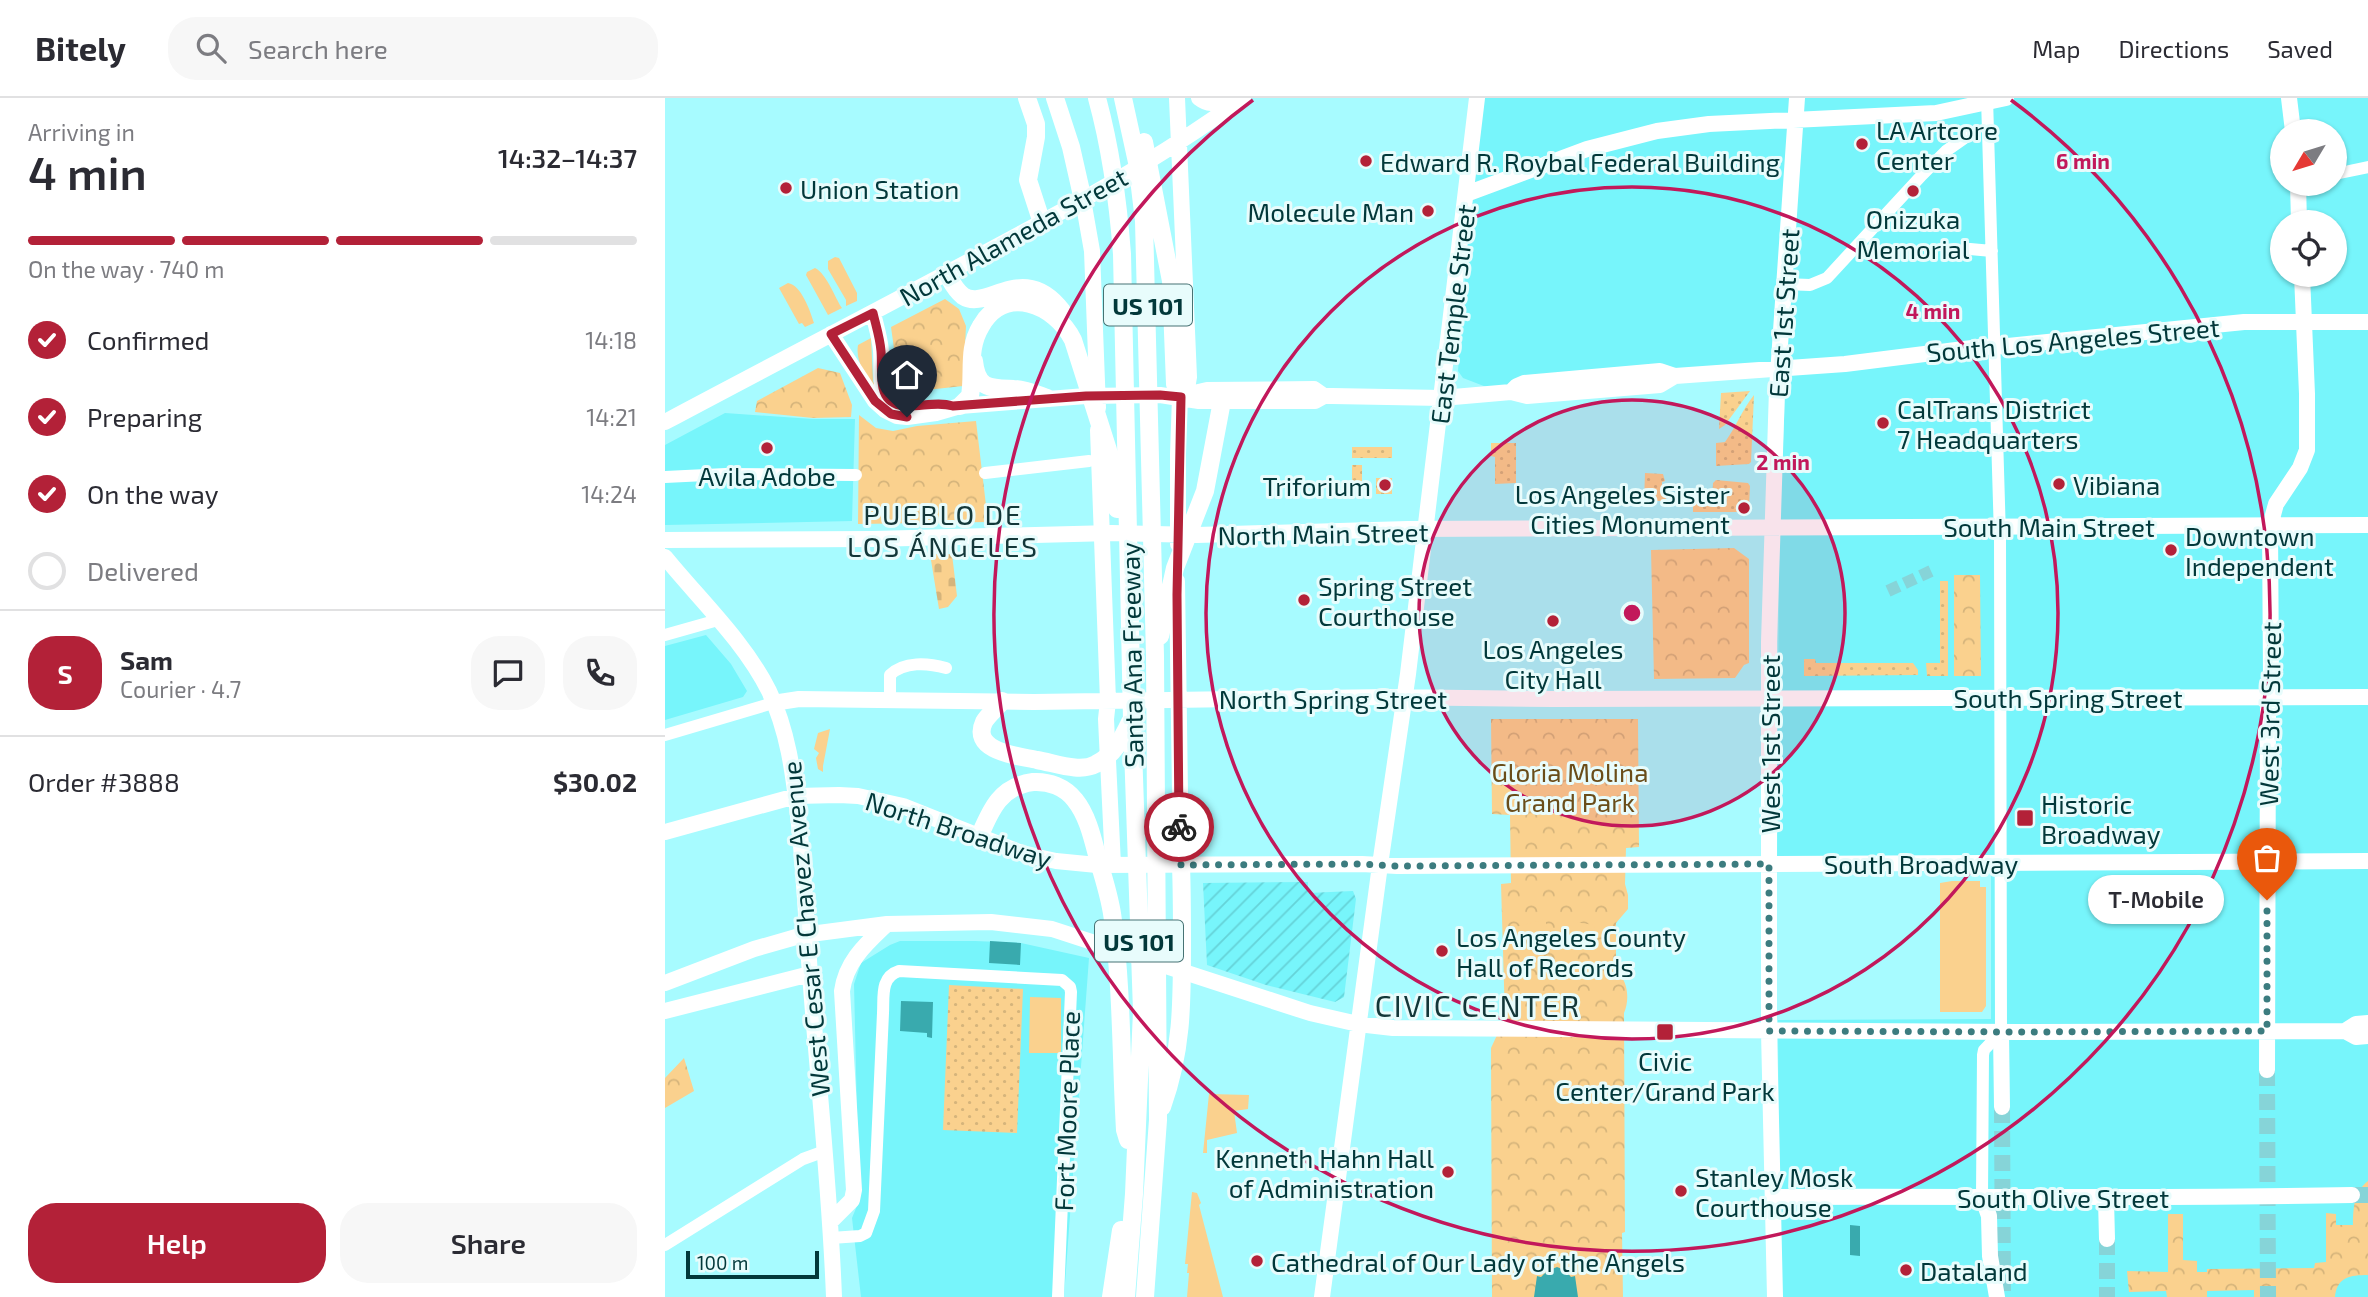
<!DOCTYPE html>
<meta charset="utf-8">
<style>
body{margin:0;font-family:"Exo 2",sans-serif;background:#f7f7f7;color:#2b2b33;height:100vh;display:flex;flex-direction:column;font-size:26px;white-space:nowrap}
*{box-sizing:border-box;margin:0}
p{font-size:23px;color:#7c7c81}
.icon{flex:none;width:38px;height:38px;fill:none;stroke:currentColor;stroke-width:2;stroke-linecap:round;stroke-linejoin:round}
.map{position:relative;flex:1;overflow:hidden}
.sheet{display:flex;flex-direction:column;background:#fff;width:665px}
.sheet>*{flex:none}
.needle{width:46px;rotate:232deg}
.fabs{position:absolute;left:1605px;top:21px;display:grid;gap:14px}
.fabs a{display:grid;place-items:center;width:77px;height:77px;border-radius:50%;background:#fff;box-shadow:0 2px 5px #0004;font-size:35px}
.scale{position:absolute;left:21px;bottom:18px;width:133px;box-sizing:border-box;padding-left:7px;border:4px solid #02383a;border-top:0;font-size:19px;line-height:24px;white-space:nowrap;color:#02383a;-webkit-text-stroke:5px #e8fcfc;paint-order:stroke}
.pin{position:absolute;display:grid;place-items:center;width:60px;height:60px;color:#fff;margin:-72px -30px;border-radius:50% 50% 50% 0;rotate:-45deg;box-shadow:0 0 7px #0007}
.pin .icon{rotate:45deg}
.courier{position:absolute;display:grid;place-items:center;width:70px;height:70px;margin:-35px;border:5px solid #b32138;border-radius:50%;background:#fff;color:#222;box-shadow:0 2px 9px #0007}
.bubble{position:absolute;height:49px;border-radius:24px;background:#fff;box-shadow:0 2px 5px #0004;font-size:23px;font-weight:600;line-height:49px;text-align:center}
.headline em{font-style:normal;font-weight:600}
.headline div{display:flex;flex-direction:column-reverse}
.headline{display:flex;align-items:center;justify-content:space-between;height:119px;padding:0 28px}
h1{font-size:46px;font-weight:600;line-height:52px}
.bar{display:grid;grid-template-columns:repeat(4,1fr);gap:10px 7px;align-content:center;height:84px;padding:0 28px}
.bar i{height:9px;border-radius:5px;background:#e1e1e2}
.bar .current{background:#b32138}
.bar p{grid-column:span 4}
.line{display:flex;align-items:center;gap:18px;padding:0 28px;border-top:2px solid #e1e1e2}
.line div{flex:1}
.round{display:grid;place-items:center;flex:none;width:74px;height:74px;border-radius:28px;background:#f7f7f7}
ol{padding:0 28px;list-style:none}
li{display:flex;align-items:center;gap:21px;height:77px}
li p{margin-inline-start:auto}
li .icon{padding:7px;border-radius:50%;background:#b32138;color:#fff;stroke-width:4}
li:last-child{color:#7c7c81}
li i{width:38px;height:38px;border:4px solid #e1e1e2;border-radius:50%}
.button{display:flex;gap:14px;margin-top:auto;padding:14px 28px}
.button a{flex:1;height:80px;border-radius:28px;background:#b32138;color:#fff;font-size:28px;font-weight:600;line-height:80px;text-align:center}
.button a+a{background:#f7f7f7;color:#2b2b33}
header{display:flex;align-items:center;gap:42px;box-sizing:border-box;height:98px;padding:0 35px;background:#fff;border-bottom:2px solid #e1e1e2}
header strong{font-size:33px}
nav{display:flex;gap:38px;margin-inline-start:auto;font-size:24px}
.search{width:490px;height:63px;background:#f7f7f7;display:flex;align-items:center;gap:18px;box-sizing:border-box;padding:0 24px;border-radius:28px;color:#7c7c81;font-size:26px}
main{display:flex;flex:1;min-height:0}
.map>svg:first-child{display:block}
</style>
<header>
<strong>Bitely</strong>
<div class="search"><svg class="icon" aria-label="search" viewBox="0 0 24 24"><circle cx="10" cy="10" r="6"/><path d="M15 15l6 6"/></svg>Search here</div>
<nav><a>Map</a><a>Directions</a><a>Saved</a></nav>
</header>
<main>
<section class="sheet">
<div class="headline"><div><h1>4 min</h1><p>Arriving in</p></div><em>14:32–14:37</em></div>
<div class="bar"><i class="current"></i><i class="current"></i><i class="current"></i><i></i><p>On the way · 740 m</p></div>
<ol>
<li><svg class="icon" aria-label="check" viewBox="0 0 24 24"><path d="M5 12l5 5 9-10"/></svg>Confirmed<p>14:18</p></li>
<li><svg class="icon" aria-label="check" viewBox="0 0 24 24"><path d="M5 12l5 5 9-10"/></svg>Preparing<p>14:21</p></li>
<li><svg class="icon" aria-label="check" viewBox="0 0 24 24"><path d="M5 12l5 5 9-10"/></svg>On the way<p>14:24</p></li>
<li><i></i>Delivered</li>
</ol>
<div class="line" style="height:126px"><b class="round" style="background:#b32138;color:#fff">S</b><div><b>Sam</b><p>Courier · 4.7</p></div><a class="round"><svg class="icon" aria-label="chat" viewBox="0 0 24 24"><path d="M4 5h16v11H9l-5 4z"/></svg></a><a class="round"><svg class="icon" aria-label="phone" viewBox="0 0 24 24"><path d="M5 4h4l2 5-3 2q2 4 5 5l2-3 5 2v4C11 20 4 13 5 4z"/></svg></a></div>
<div class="line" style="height:91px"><div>Order #3888</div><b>$30.02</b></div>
<div class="button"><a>Help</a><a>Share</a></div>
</section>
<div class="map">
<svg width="1703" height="1199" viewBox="0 0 1703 1199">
<defs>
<pattern id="industrial-furrows" width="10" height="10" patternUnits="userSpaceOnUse" patternTransform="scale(1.75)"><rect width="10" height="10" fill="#77f5fb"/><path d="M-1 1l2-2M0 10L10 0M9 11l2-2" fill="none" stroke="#65d3d8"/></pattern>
<pattern id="grass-dots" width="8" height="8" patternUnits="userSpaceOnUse" patternTransform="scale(1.75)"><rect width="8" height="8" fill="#fad18e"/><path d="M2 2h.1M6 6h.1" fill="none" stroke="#d5b47b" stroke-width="1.8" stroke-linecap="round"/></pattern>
<pattern id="cemetery-stones" width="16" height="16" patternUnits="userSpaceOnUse" patternTransform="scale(1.75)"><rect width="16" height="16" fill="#fad18e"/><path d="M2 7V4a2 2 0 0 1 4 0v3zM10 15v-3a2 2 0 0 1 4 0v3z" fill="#d5b47b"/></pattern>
<pattern id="park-crowns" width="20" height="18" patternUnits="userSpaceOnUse" patternTransform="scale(1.75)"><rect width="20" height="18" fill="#fad18e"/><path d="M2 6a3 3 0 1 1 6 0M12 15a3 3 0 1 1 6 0" fill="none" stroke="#d5b47b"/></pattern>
</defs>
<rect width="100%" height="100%" fill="#a7fbff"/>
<path fill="#77f5fb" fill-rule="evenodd" d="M813,0H1703V1199H1114L1113,922L1326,921V774L1112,773L1114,435L1121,277L837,295L798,280L793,273ZM1617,33H1670V86H1617ZM1617,124H1670V177H1617Z
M60,315L148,321H190L187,423L0,427V347Z
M41,537L66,566L82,593L78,599L0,622V548Z
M235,843H310L356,845L424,860L399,1199H196L187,1120L194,1103L189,886L196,865L225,847Z"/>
<path fill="url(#industrial-furrows)" d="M643,784V795L688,793L691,801L679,899L670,904L601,887L542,867L538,785Z"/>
<path fill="url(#grass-dots)" d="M1085,293L1060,327L1054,331L1056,295Z
M1089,297L1086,364L1084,366L1051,368V345L1060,344C1071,329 1077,312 1089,297Z
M826,345H851V385L830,386V359L826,358Z
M687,349H727V360H687Z
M687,367H697V389H687Z
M980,375L998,376L1000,383L997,384V398H1001V403H979Z
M711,380H727V396H711Z
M1051,382L1083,385L1085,388L1084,409L1077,414H1028V405L1047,406L1048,385Z
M1275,483H1283V578H1262L1261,565H1275Z
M1139,561H1150L1151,565H1248L1253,572V577L1139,578Z
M284,887L358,891L352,1035L278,1032Z"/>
<path fill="url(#cemetery-stones)" d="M265,456H287L292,498L283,509L274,511Z"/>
<path fill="url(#park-crowns)" d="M280,201L294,211L301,228L298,288L234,295L229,291L230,258L226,229Z
M153,270L175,275L187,307L186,319L148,320L90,314L92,303Z
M194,317L211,330L228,333L252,328L311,323L323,424L193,426Z
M1069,450L1084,461V565L1079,567L1070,580L989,581L986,452Z
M1289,477H1315L1316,578H1289Z
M826,621H973L974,749L961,750L960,786L963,797V811L951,825V873C963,882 965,901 959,915L960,1134L957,1135L958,1199H827L826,950L840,920L836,786L846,785L845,717L827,716Z
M19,960L29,993L0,1010V980Z
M1703,1083V1177C1685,1177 1672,1179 1670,1199H1589V1192L1542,1193V1199H1502L1501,1193L1464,1194L1462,1173L1503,1174V1116H1518V1162L1532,1163V1174H1542V1171L1649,1170L1650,1165L1661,1164V1115L1671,1116V1127H1688C1688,1110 1689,1094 1703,1083Z"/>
<path fill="#fad18e" d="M170,159L174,160L192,195V203L181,208V202L163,171V163Z
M150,170C162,176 170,200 177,210L163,217L141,177L142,174Z
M123,185C136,187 145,212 149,225L140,229L137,225L134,226L114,190Z
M206,240L208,283L212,293L210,294C202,279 190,264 193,247Z
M165,631L158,668V674L153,671L151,660L154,655L149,651L153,635Z
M1287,783H1315V789H1321V908L1317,914H1275V785Z
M881,821V835L849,838L850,829Z
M897,822L929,827L930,840L897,835Z
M365,899L396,900V955H364Z
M544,996L584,997L583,1011L569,1013L572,1035L542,1042V1055H538Z
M527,1094L532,1095L536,1105L534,1107L558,1199H522L524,1175H522L523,1166H520Z"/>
<path fill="#39aaae" d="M325,843L356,845L355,867L324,865Z
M236,903L268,904L267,940L262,939V935L235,933Z
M1185,1127L1195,1128V1158L1185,1157Z
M892,1169L900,1172L906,1179L910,1178L913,1199H869L872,1178L876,1179L882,1173Z"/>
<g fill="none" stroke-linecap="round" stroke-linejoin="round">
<path stroke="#86d4d8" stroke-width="12" stroke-dasharray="12 6" stroke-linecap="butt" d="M1223,493L1266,473"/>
<path stroke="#86d4d8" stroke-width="16" stroke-dasharray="16 8" stroke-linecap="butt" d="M1602,972L1603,1199
M1337,1009L1338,1199
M1687,1097H1703
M1442,1141V1199"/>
<path stroke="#fff" stroke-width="12" d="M1670,76L1703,69
M1305,151L1327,153
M1119,186L1145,187L1162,180L1257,77L1281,53L1308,34
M320,375L424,363
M0,379L61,376L191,377
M0,537L53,522
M225,602V577C239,563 263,565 281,570
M0,637L108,605
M1317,1098L1318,957L1319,952L1336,934L1335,439L1322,0
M166,1140L195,1138L201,1135L209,1113L218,915C219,899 215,879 234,873L397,882L405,889L406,894L393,1199
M0,1147L138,1061L160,1053"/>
<path stroke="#fff" stroke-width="16" d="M512,0L524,279L523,285L515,299L513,356V446
M534,0C543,7 549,6 559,0
M1624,0L1628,33
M1633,86L1634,124
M801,96L922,51L992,33L1044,26L1271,15L1341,0
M418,102L427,153L433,310
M208,215C211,228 215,240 216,253C218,278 209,308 245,308
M166,236L210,303L220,312L232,318L242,319L271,315L295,308L421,298L495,297L534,303H650L659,298
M846,294L852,288L859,285L995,273L1010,278L1180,266L1315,249L1343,248L1579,224H1703
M521,297L542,292L649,291L659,298H667L777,300L846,294L862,298L995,287L1010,278
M0,324C122,259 244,196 366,130C439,91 511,49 578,0
M433,332L443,603L441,621L448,767
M0,442L208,441L447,435L532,437L743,431L1703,427
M0,459C35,502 79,543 104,593C123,633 128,674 133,717C139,770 141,823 145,876C153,984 165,1091 169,1199
M512,483L516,767
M108,605L134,601L369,604L721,599L888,601L1703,599
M0,734L131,698L174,697L193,698L238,708L359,756L391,763L432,767L697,766L732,768L1703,763
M0,885L89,851L138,837L222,826L326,824L387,831L645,915L693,926L728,930L1351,934L1680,933L1691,939L1703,938
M0,913L145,876
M1680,933L1691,926L1703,925
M1336,934L1337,1009
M1602,972L1603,612L1606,582L1605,428L1611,406L1635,370L1642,352V296L1637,177
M1317,1098L1324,1118L1325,1158L1332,1199
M1108,1099C1301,1098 1494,1101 1687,1097
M1441,1101L1442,1141
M165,1124L187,1102L189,1092L177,893C181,863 201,846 222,826
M657,1199L715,767L743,576L812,0
M1110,1199L1104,933V544L1112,291L1132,0"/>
<path stroke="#fff" stroke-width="18" d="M362,0L371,26V39L363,82L377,125
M390,0L406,49L418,102
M432,0C446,51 453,103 457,156L467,621L477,913L469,1096L461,1199
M458,0L472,64L479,123L490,558L493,1022L480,1199
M479,44L506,183L510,286L515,299
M282,176C286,183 290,192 298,198C322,214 358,162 397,213
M309,263C312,292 326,290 349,291C360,291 371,296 382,300
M295,308L305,298C309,274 302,251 316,228C340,186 390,206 408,242L443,352L452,411
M495,538L510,470L540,393L557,303
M337,603C332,610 323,617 319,624C305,654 355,658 372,662C390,665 415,675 431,666C448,658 457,641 465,624
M315,737C326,711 336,688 368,684C384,683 400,689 410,702C423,718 428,742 433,761C439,782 446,802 448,823C457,892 456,963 460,1032L463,1042
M497,1009C517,953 517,907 517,848C517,821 517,794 516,767
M446,1199L456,1132"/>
</g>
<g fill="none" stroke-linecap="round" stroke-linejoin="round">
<path stroke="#3c7c7f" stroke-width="7" stroke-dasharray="0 12.6" d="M514,729L516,767L697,766L732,768L1104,766V933L1351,934L1602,933V802"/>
<path stroke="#b32138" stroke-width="9" d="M242,319L226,316L210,303L166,236L208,215C211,228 215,240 216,253C218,274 210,305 239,308C256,309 272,303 288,308L421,298L495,297L516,299L512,497L514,729"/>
</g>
<circle cx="967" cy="515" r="213" fill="#c2185b" fill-opacity=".12"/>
<g fill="none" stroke="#c2185b" stroke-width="3.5">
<circle cx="967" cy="515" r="213"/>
<circle cx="967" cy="515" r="426"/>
<path d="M1346 2A638 638 0 1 1 588 2"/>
</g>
<g fill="#b32138" stroke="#e8fcfc" stroke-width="2.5">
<circle cx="1197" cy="46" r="7"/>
<circle cx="701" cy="63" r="7"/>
<circle cx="121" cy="90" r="7"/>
<circle cx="1248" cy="93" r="7"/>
<circle cx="763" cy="113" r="7"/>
<circle cx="1218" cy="325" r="7"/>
<circle cx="102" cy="350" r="7"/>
<circle cx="1394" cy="386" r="7"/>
<circle cx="720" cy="387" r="7"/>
<circle cx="1079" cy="410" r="7"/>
<circle cx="1506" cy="452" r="7"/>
<circle cx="639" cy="502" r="7"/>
<circle cx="888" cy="523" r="7"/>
<rect x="1351" y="711" width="18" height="18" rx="3.5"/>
<circle cx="777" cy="853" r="7"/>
<rect x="991" y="925" width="18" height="18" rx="3.5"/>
<circle cx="783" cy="1074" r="7"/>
<circle cx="1016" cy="1093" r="7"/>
<circle cx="592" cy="1163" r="7"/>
<circle cx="1241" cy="1172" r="7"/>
</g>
<g text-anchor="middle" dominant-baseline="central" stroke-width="6" stroke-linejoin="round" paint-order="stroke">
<g fill="#e8fcfc" stroke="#477374" stroke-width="2">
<rect x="439" y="186.5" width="88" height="41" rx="5"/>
<rect x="430" y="822.5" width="88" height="41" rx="5"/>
</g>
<g font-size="24" font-weight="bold" fill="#02383a">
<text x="483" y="207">US 101</text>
<text x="474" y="843">US 101</text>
</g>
<g font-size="26" fill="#02383a" stroke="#e8fcfc" text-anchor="start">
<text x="1211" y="31">LA Artcore<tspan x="1211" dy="30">Center</tspan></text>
<text x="715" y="63">Edward R. Roybal Federal Building</text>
<text x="135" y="90">Union Station</text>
<text x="749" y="113" text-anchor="end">Molecule Man</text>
<text x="1248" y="120" text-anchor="middle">Onizuka<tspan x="1248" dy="30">Memorial</tspan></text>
<text x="1232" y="310">CalTrans District<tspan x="1232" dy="30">7 Headquarters</tspan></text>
<text x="102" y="377" text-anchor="middle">Avila Adobe</text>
<text x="1408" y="386">Vibiana</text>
<text x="706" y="387" text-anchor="end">Triforium</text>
<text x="1065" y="395" text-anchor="end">Los Angeles Sister<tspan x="1065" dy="30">Cities Monument</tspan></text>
<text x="1520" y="437">Downtown<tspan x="1520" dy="30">Independent</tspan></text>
<text x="653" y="487">Spring Street<tspan x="653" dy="30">Courthouse</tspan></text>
<text x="888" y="550" text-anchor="middle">Los Angeles<tspan x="888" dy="30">City Hall</tspan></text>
<text x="1376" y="705">Historic<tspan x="1376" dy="30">Broadway</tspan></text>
<text x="791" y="838">Los Angeles County<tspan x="791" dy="30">Hall of Records</tspan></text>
<text x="1000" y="962" text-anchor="middle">Civic<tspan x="1000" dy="30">Center/Grand Park</tspan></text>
<text x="769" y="1059" text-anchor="end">Kenneth Hahn Hall<tspan x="769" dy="30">of Administration</tspan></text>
<text x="1030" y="1078">Stanley Mosk<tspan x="1030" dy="30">Courthouse</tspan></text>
<text x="606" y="1163">Cathedral of Our Lady of the Angels</text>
<text x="1255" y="1172">Dataland</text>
</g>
<g font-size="26" fill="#02383a" stroke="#e8fcfc">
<text transform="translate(348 138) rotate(-29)">North Alameda Street</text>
<text transform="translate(1118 215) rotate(-86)">East 1st Street</text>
<text transform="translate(787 216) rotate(-83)">East Temple Street</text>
<text transform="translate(1408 241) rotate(-5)">South Los Angeles Street</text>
<text x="1384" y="428">South Main Street</text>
<text transform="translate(658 435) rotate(-1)">North Main Street</text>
<text transform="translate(466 557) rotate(-91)">Santa Ana Freeway</text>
<text x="1403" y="599">South Spring Street</text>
<text x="668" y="600">North Spring Street</text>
<text transform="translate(1604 616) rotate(-89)">West 3rd Street</text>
<text transform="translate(1104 646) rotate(-90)">West 1st Street</text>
<text transform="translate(294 731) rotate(18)">North Broadway</text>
<text x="1256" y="765">South Broadway</text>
<text transform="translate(140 831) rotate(-95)">West Cesar E Chavez Avenue</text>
<text transform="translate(401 1013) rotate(-88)">Fort Moore Place</text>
<text x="1398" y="1099">South Olive Street</text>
</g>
<g font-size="26" fill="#6a4d19" stroke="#e8fcfc">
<text x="905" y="673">Gloria Molina<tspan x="905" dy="30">Grand Park</tspan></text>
</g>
<g font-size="28" letter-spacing="2" fill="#133739" stroke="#e8fcfc">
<text x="278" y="416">PUEBLO DE<tspan x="278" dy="32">LOS ÁNGELES</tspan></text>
</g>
<g font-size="30" letter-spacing="2" fill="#133739" stroke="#e8fcfc">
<text x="813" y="907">CIVIC CENTER</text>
</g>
</g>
<circle cx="967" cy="515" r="10" fill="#c2185b" stroke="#e8fcfc" stroke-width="3.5"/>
<g font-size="21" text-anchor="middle" font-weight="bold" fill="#c2185b" stroke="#e8fcfc" stroke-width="6" stroke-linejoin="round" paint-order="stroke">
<text x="1418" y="71">6 min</text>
<text x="1268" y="221">4 min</text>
<text x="1118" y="372">2 min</text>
</g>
</svg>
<div class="fabs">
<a><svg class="needle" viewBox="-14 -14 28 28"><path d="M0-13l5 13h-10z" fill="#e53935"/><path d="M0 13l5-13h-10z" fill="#7c7c81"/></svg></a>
<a><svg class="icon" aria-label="locate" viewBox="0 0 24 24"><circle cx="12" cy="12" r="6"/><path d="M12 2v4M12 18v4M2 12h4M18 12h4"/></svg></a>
</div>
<div class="scale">100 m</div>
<div class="pin" style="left:1602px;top:802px;background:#ea580c"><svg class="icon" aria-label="bag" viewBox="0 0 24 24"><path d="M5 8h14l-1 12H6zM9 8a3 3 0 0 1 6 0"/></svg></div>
<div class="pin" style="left:242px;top:319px;background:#1f2937"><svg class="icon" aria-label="home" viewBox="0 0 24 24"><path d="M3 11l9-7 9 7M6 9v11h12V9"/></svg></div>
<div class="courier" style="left:514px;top:729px"><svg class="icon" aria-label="bike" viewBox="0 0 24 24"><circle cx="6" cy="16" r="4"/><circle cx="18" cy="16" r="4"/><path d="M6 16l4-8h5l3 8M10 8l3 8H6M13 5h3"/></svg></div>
<div class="bubble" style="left:1423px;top:777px;width:136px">T-Mobile</div>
</div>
</main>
